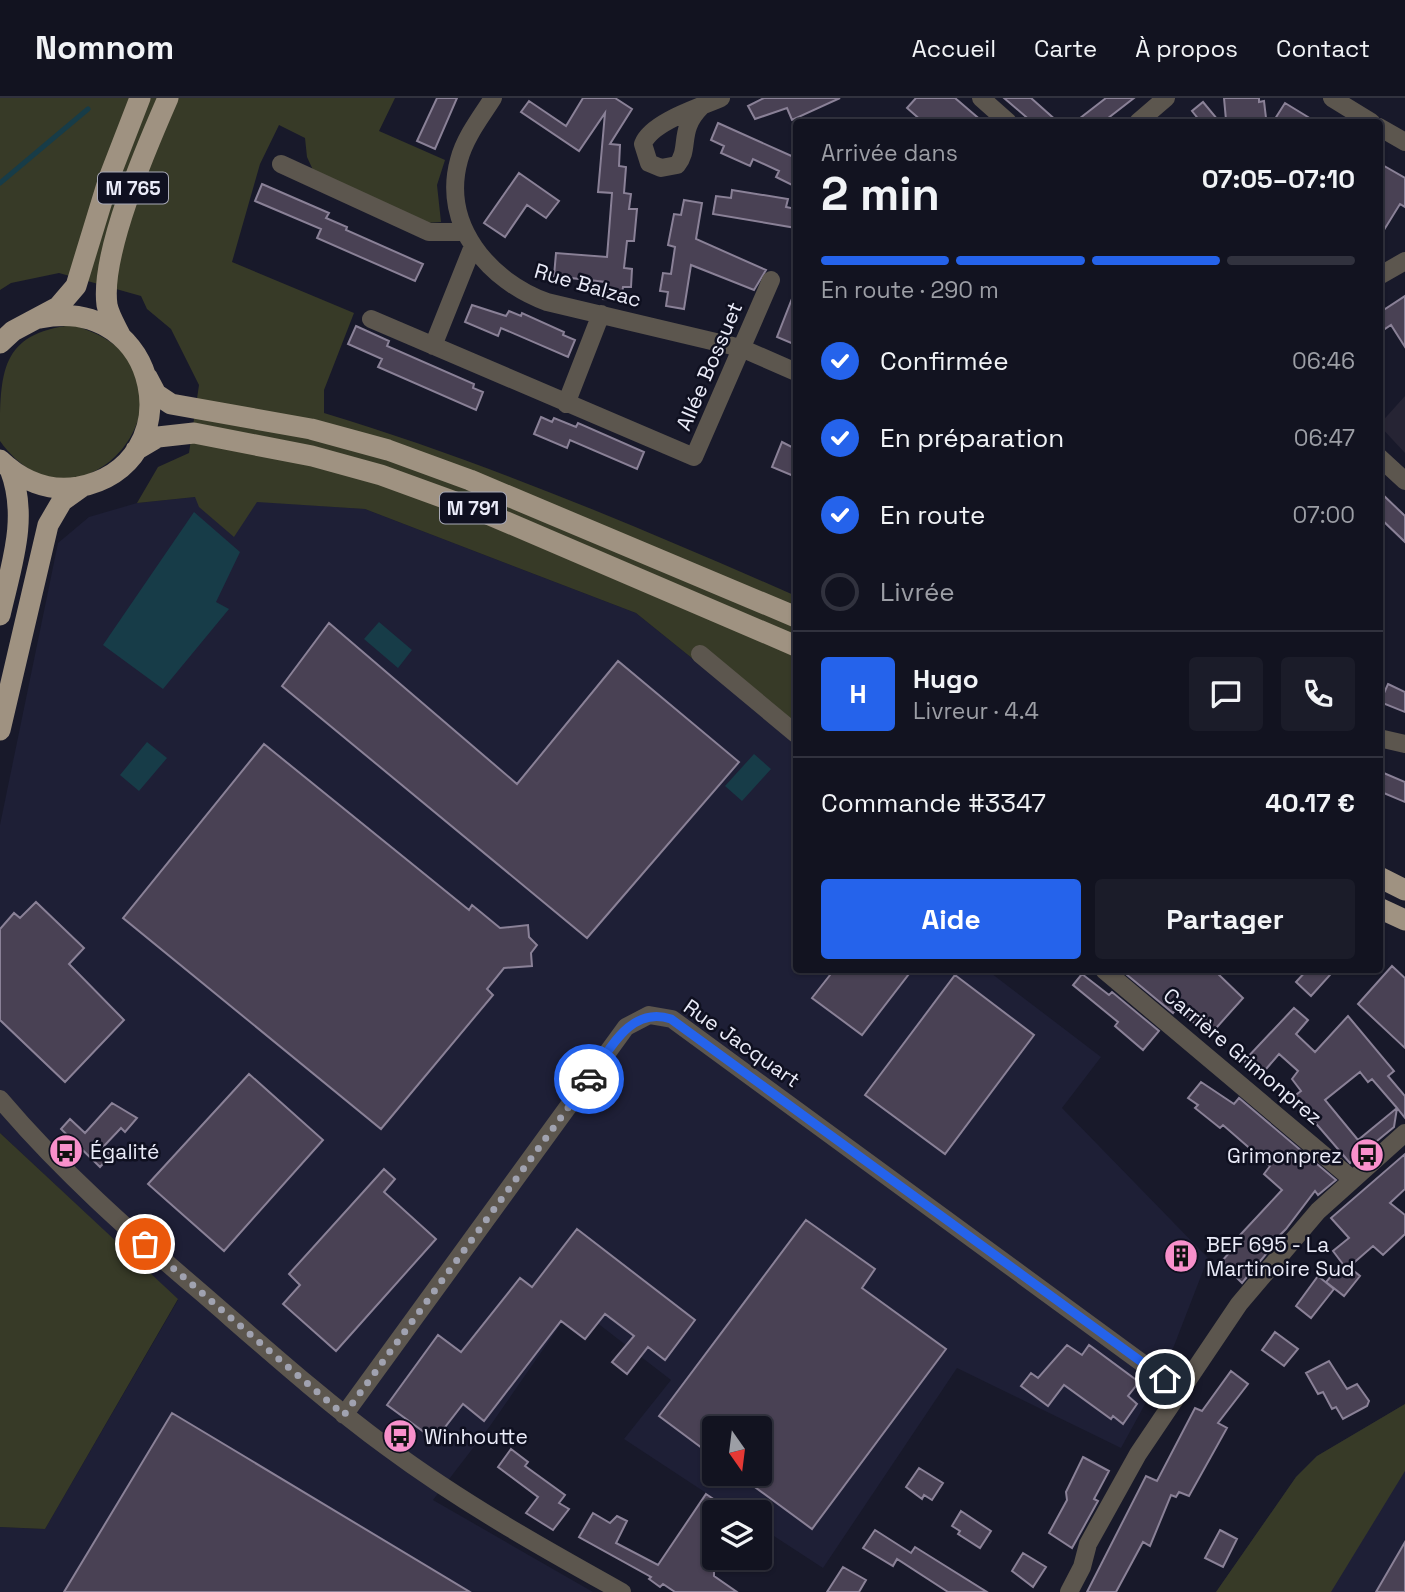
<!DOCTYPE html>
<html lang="fr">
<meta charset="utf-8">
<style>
body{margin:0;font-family:"Space Grotesk",sans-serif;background:#1b1c29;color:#f1f3f6;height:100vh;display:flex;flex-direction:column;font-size:26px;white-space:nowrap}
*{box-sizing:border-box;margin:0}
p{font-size:23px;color:#9c9ea5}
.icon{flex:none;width:38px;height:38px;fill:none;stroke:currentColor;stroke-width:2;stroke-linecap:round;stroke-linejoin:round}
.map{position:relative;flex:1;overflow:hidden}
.panel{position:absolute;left:793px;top:21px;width:590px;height:854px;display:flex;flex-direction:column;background:#121320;border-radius:7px;box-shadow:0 2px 5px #0004,0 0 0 2px #31323e}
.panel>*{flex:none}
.needle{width:46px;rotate:166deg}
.controls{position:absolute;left:702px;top:1318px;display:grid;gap:14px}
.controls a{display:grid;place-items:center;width:70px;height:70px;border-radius:7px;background:#121320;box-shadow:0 2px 5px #0004,0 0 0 2px #31323e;font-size:35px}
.pin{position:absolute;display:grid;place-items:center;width:60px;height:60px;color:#fff;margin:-30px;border:4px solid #fff;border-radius:50%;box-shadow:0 2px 7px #0007}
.courier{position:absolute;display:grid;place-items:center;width:70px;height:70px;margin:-35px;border:5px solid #2563eb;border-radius:50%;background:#fff;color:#222;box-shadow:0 2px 9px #0007}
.headline em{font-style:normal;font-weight:700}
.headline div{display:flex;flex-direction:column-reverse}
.headline{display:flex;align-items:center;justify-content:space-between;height:119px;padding:0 28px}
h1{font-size:46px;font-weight:700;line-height:52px}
.bar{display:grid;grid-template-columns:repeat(4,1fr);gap:10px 7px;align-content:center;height:84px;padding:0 28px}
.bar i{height:9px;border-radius:5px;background:#31323e}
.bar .active{background:#2563eb}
.bar p{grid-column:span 4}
.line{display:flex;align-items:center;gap:18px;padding:0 28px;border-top:2px solid #31323e}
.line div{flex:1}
.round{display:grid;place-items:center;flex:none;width:74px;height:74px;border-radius:7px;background:#1b1c29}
ol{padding:0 28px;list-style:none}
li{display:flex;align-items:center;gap:21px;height:77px}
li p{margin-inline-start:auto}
li .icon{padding:7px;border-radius:50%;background:#2563eb;color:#fff;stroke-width:4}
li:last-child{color:#9c9ea5}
li i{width:38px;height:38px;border:4px solid #31323e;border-radius:50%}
.cta{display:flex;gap:14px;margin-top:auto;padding:14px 28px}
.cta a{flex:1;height:80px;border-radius:7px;background:#2563eb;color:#fff;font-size:28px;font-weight:700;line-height:80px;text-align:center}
.cta a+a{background:#1b1c29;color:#f1f3f6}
header{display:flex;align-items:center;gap:42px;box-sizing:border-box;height:98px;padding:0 35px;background:#121320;border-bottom:2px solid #31323e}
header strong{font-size:33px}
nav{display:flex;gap:38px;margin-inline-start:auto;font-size:24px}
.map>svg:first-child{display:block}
</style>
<header>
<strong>Nomnom</strong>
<nav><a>Accueil</a><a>Carte</a><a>À propos</a><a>Contact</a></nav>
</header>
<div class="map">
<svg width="1405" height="1494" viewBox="0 0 1405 1494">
<rect width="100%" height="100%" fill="#18192a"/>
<path fill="#1e1f36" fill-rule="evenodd" d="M195,399L365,411L636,515L796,644V872H987L1101,959L1062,1010L1208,1160L1167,1266L1121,1350L957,1270L823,1470L760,1429V1414H735L624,1341L671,1282L574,1207L490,1328L433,1402L593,1494H0V1429L45,1431L178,1202L0,1035V727L58,445L89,419L137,405ZM714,1330H760V1376H714Z
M1405,1306V1494H1216L1296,1379L1317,1358Z"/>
<path fill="#262434" d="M1405,298V355L1379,327Z"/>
<path fill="#373a27" d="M0,0H395L379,33L445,62L437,87L441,124L426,125L313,72L307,59L305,40L279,27L260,66L232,164L354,215L324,292V315C486,364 641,430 796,498V644L636,515L365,411L257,404L234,439L199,409L195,399L137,405L158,369L189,355L199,287L171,231L147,211L141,198L59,175L11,185L0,192Z
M72,227C228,270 85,461 0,343C0,273 0,236 72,227Z
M0,1035L178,1201L45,1431L0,1429Z
M1405,1306V1373L1331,1494H1216L1296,1379L1317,1358Z"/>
<path fill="#173c48" d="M194,414L240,454L216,504L229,511L163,591L103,547Z
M379,524L412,552L398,570L364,541Z
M147,644L167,660L139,693L120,677Z
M754,656L771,671L742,703L725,688Z"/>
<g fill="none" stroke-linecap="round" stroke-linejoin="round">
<path stroke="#173c48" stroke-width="5" d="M0,85L88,11"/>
</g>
<path fill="#494154" stroke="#8a8197" stroke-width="2" fill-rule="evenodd" d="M437,0H457L435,51L417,43Z
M583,0H615L632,11L610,46L620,47L619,68L626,69L624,95L631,96L629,111H637L634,143H627L624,170L632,171L631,189H623L621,202L603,201L605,184L554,178L556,155L607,159L612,95L598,94L605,15L579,53L521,14L529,3L566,28Z
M764,0H840L792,22L787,10L755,21L748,8Z
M916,0H955L983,24H923L907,10Z
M1004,0H1031L1058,24H1032Z
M1106,0H1134L1103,24H1075Z
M1224,0H1259V4L1264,3L1266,20L1226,22Z
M1203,4L1218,22L1200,23L1192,13Z
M1285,5L1316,24H1273Z
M718,25L796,60V78L792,87L776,79L779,73L753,61L750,68L721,55L724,48L711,42Z
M1379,65L1405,80V109L1400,106L1379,140Z
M519,75L559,103L546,120L527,107L505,139L484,125Z
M262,86L329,115L326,120L347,129L346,132L423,166L415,183L317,140L321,131L255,103Z
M732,92L788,101L786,109L796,111V130L713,116L716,98L731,100Z
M684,102L702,105L696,141L766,172L754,192L691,167L684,211L666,208L668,194L660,193L663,175L671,176L675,149L668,147L674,116L681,117Z
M795,193H796V247L777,239Z
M1405,198V249L1391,227L1379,235V215Z
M472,207L506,218L509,213L521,218L522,215L564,234L563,237L575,242L568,259L501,230L498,238L465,224Z
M356,228L389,243L387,248L474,286L473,290L483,294L476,312L378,269L382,261L348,246Z
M541,319L552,324L554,320L576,329L578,325L644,354L637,371L570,342L567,350L534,336Z
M782,344L796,351V379L772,369Z
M1379,393L1405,418V444L1379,419Z
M329,525L517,686L618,563L739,664L587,840L282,588Z
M1388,586L1405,594V614L1380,604Z
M264,646L469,812L472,807L500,830L528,827L529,839L537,847L531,855L532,868L504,870L487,891L493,897L381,1031L123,820Z
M1379,673L1405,684V704L1379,693Z
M36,804L84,850L69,866L124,922L65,984L0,922V831L14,815L20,820Z
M1392,868L1405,880V950L1358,906Z
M834,872H912L862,937L812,900Z
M1129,872H1214L1243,900L1209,938L1177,910L1173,915L1126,876Z
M1307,872H1323L1330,877L1311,898L1296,884Z
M1082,876L1109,897L1112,894L1159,933L1143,952L1115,928L1118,924L1073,887Z
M955,877L1034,937L945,1056L865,997Z
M1294,910L1308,922L1296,936L1315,954L1348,918L1394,973L1388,978L1405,998V1020L1397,1010L1394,1029L1350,1065L1293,999L1301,993L1292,981L1298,973L1279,956L1260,978L1244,963ZM1360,974L1368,984L1372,981L1397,1010L1358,1042L1325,1002Z
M249,976L323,1042L224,1153L148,1086Z
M1201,984L1234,1006L1239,1000L1336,1082L1318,1097L1315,1093L1286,1131L1265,1152L1267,1155L1242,1185L1221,1164L1230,1154L1227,1151L1282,1092L1264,1076L1270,1068L1223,1027L1220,1030L1195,1010L1198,1007L1188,1000Z
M112,1005L137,1020L125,1034L121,1030L103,1049L111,1057L100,1069L61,1031L70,1021L85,1035Z
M1405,1056V1091L1390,1105L1405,1117V1136L1383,1157L1373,1148L1349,1169L1360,1178L1344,1198L1326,1184L1342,1165L1333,1153L1349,1140L1331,1120Z
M384,1071L395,1081L384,1094L436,1141L336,1253L283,1206L300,1187L289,1176Z
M806,1122L875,1171L862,1190L946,1251L812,1431L737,1376H760V1330H714V1359L659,1318Z
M577,1131L695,1222L665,1262L648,1249L627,1276L612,1264L634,1238L605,1216L585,1241L561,1223L484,1323L463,1306L435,1342L387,1307L438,1237L461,1254L520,1180L532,1189Z
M1318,1178L1334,1191L1311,1220L1296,1208Z
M1275,1234L1298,1251L1284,1268L1262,1252Z
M1067,1247L1082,1257L1089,1247L1139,1284L1128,1298L1137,1306L1123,1326L1113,1318L1111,1321L1064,1287L1048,1308L1021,1288L1031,1275L1038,1280Z
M1329,1263L1347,1291L1357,1286L1369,1303L1367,1308L1343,1321L1336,1309L1332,1311L1323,1294L1318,1296L1306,1275Z
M1231,1273L1248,1286L1218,1325L1227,1330L1189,1398L1179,1394L1176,1399L1171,1397L1150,1448L1143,1444L1116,1494H1087L1146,1378L1157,1383L1195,1310L1202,1313Z
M172,1315L470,1494H64Z
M511,1351L528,1364L525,1368L565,1397L559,1405L569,1411L553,1432L526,1415L538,1399L498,1369Z
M1083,1359L1109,1373L1094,1401L1098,1403L1072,1450L1049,1435L1067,1402L1066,1394Z
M919,1370L943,1385L932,1402L924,1397L922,1401L906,1389Z
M706,1396L733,1414H714V1461L709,1467L714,1470V1478L737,1494H675L663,1486L660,1489L649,1481L651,1479L579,1439L593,1415L610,1425L617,1418L627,1423L616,1445L658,1467Z
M961,1413L991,1433L980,1450L958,1436L960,1433L952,1428Z
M875,1432L911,1455L915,1449L987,1494H948L897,1461L893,1468L863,1450Z
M1220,1432L1237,1441L1223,1469L1205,1460Z
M1405,1444V1494H1376Z
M1023,1455L1046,1469L1033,1489L1012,1473Z
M843,1469L866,1482L859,1494H827Z"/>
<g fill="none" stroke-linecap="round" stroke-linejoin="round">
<path stroke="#5c564e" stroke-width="18" d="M493,0C481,19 465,39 459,62C441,127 489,183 547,204L741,250L796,274
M981,0L1008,24
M1332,0L1371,24
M701,9C677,33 691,50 677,67L661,70L649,65L643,46C651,24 700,9 721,0
M1138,24L1166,0
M1379,29L1405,44
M281,66L429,134H465
M1379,178L1405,163
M371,221L694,359L771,182
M433,248L473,148
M566,306L601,216
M1379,359L1405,383
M700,556L796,636
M1379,640L1405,646
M1104,872L1352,1081
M0,1001C61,1073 131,1135 203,1196C263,1248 323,1302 387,1349C461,1404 541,1449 622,1494
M344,1317L626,929L649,917L672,921L1179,1292
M1069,1494L1082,1469L1088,1446L1138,1356L1239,1206L1318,1113L1405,1035"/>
<path stroke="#9f9281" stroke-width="21" d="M120,237C115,227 109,217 107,207C100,156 147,48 168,0
M0,245L13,233L58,209L76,188L109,80L140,0
M147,279L156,296L171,306L311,331L388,352L470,382L796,519
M136,352L158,339L194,335L312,358L381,377L483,414L796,548
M0,362C21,382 48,394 78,389C194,367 161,195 40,220
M0,517C11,468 29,420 10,371
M0,632L48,427L62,403L83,388
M1379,779L1405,792
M1379,810L1405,822"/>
</g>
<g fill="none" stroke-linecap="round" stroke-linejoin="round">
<path stroke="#a0a2b0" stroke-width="7" stroke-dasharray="0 12.6" d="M145,1146L344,1317L589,981"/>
<path stroke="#2563eb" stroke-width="9" d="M589,981C609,953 630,907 671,921L1165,1281"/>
</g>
<defs>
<g id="bus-disc" transform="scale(1.75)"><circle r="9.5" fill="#f890cb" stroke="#0f1020"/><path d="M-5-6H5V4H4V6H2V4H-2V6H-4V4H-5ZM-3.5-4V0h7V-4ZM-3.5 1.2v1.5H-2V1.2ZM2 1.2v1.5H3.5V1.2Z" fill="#111"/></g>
<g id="building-disc" transform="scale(1.75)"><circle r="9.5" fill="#f890cb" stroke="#0f1020"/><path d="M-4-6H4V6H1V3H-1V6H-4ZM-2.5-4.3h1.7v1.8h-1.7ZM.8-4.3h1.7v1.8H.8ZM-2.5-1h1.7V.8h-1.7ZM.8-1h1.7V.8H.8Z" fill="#111"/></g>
</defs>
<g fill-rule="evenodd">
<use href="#bus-disc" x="66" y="1053"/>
<use href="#bus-disc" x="1367" y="1057"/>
<use href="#building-disc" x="1181" y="1158"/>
<use href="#bus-disc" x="400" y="1338"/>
</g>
<g text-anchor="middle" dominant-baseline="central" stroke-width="5" stroke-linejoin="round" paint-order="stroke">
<g fill="#0f1020" stroke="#a8a9b7" stroke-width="2">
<rect x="98" y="74.5" width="70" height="31" rx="5"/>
<rect x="440" y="394.5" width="66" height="31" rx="5"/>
</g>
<g font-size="19" font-weight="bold" fill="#eaebf8">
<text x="133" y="90">M 765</text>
<text x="473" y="410">M 791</text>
</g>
<g font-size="21" fill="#eaebf8" stroke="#0f1020">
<text transform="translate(588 187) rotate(16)">Rue Balzac</text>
<text transform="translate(709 268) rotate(-67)">Allée Bossuet</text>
<text transform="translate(742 945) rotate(35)">Rue Jacquart</text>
<text transform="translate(1243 958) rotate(40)">Carrière Grimonprez</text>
</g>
<g font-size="21" fill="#eaebf8" stroke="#0f1020" text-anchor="start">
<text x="90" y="1053">Égalité</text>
<text x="1342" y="1057" text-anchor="end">Grimonprez</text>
<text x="1206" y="1146">BEF 695 - La<tspan x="1206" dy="24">Martinoire Sud</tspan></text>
<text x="424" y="1338">Winhoutte</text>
</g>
</g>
</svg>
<div class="controls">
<a><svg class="needle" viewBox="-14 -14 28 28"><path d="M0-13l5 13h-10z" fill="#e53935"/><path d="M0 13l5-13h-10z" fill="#9c9ea5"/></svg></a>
<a><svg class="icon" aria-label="layers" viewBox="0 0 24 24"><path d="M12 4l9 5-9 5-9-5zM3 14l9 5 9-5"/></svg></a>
</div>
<div class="pin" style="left:145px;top:1146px;background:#ea580c"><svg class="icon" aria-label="bag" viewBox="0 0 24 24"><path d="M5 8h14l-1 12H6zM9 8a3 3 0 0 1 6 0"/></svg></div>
<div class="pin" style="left:1165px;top:1281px;background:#1f2937"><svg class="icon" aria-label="home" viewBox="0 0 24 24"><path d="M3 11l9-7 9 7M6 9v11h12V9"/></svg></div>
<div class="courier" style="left:589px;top:981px"><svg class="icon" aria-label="car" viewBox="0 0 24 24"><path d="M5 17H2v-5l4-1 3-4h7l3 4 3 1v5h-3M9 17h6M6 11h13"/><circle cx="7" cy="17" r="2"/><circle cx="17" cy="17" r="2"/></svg></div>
<section class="panel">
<div class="headline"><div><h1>2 min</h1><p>Arrivée dans</p></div><em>07:05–07:10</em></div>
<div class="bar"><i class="active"></i><i class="active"></i><i class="active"></i><i></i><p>En route · 290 m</p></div>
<ol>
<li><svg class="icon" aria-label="check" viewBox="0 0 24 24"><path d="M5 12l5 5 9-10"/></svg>Confirmée<p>06:46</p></li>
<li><svg class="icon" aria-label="check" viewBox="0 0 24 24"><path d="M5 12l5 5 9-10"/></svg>En préparation<p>06:47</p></li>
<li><svg class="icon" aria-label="check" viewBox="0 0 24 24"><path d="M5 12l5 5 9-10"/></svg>En route<p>07:00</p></li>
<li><i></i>Livrée</li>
</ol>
<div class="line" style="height:126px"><b class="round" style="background:#2563eb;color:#fff">H</b><div><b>Hugo</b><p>Livreur · 4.4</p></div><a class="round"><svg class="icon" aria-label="chat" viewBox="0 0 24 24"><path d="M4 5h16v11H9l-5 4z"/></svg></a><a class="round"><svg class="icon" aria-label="phone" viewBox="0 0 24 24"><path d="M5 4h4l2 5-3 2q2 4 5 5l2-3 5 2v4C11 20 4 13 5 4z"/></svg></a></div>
<div class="line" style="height:91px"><div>Commande #3347</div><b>40.17 €</b></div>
<div class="cta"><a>Aide</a><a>Partager</a></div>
</section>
</div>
